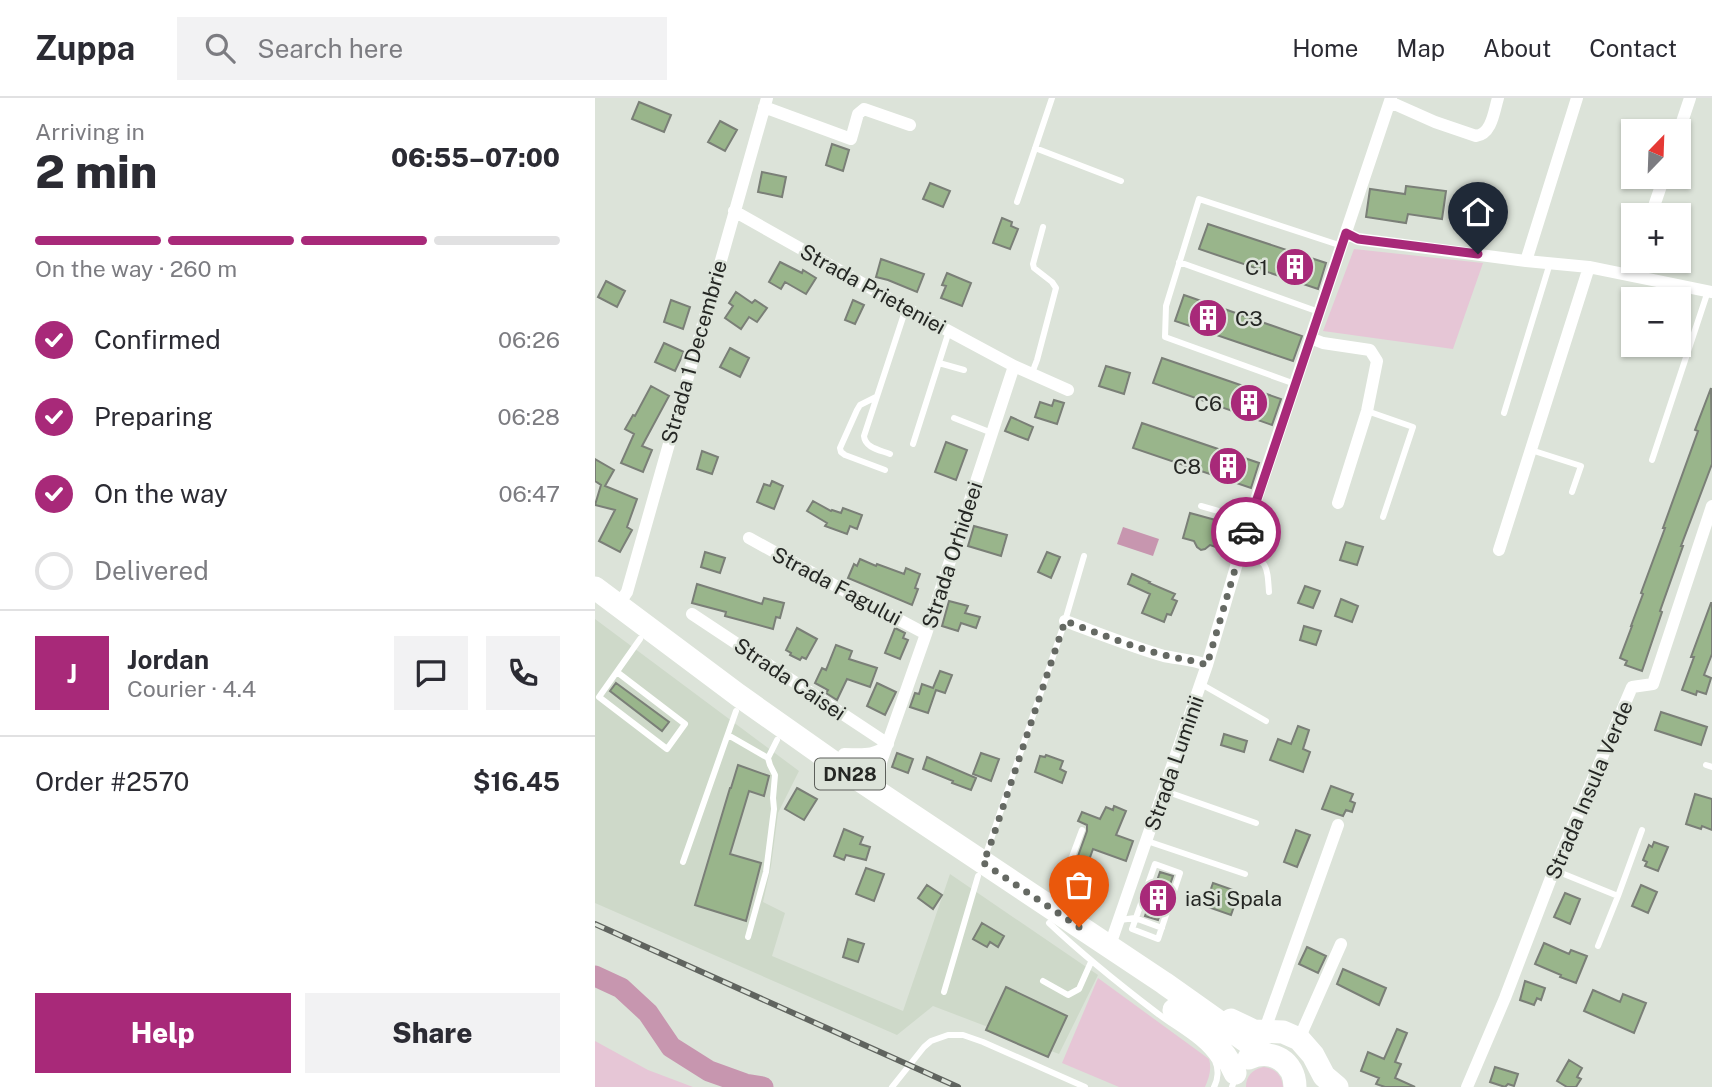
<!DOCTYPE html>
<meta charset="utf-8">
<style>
body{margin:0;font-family:"Public Sans",sans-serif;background:#f2f2f3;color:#2b2b33;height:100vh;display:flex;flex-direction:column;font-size:26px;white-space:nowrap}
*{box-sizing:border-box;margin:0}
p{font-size:23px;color:#7c7c81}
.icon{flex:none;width:38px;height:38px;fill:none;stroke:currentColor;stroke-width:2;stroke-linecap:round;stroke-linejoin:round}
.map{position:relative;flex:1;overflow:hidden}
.panel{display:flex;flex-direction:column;background:#fff;width:595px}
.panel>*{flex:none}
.needle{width:46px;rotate:23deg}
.buttons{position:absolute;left:1026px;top:21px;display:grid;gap:14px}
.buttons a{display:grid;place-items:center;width:70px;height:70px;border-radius:0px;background:#fff;box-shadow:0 2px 5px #0004;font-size:35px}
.pin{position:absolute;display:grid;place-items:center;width:60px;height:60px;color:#fff;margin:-72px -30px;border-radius:50% 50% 50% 0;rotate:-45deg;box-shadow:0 0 7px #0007}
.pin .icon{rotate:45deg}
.courier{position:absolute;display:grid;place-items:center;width:70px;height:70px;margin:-35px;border:5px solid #a82979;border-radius:50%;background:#fff;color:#222;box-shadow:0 2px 9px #0007}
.summary em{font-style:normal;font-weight:800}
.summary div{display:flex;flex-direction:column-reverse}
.summary{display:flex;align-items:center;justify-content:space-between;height:119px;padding:0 35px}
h1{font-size:46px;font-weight:800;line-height:52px}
.bar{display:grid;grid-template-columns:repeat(4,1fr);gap:10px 7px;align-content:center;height:84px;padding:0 35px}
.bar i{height:9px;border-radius:5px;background:#e1e1e2}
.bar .current{background:#a82979}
.bar p{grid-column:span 4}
.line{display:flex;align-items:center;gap:18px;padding:0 35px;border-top:2px solid #e1e1e2}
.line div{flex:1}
.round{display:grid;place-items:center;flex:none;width:74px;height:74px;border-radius:0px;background:#f2f2f3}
ol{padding:0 35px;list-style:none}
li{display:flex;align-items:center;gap:21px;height:77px}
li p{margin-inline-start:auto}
li .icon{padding:7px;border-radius:50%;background:#a82979;color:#fff;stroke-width:4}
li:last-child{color:#7c7c81}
li i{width:38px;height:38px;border:4px solid #e1e1e2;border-radius:50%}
.cta{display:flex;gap:14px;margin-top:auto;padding:14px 35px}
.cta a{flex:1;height:80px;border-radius:0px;background:#a82979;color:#fff;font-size:28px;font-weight:800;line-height:80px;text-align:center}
.cta a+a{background:#f2f2f3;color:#2b2b33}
header{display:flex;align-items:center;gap:42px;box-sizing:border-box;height:98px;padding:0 35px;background:#fff;border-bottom:2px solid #e1e1e2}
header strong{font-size:33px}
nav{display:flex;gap:38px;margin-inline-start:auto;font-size:24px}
.search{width:490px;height:63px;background:#f2f2f3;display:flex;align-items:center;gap:18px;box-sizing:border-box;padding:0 24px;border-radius:0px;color:#7c7c81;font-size:26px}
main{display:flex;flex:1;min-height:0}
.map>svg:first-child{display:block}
</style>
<header>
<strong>Zuppa</strong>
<div class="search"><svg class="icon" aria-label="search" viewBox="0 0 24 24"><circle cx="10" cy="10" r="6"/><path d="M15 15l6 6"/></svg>Search here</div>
<nav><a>Home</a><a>Map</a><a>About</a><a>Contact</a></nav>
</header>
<main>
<section class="panel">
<div class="summary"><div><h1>2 min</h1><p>Arriving in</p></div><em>06:55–07:00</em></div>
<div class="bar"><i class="current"></i><i class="current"></i><i class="current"></i><i></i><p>On the way · 260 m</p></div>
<ol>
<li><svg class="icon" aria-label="check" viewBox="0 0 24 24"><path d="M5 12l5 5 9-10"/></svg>Confirmed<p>06:26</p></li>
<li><svg class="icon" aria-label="check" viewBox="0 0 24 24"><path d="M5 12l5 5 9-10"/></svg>Preparing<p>06:28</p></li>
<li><svg class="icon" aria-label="check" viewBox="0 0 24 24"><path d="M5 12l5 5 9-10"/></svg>On the way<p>06:47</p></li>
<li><i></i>Delivered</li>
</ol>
<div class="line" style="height:126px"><b class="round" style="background:#a82979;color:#fff">J</b><div><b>Jordan</b><p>Courier · 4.4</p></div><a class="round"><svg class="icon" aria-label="chat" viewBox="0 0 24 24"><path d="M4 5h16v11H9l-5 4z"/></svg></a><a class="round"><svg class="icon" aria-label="phone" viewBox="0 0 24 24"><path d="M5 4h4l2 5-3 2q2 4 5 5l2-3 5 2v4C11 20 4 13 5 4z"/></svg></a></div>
<div class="line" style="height:91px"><div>Order #2570</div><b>$16.45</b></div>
<div class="cta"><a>Help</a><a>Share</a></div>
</section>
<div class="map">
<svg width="1117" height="989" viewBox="0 0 1117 989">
<rect width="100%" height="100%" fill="#dce3d9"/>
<path fill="#ced9c9" d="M0,521L204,673L183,715L176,768L168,804L190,815L177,858L308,913L355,776L503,877L464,956L338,908L302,937L0,805Z"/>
<path fill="#e6c6d6" d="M759,151L888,165L858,251L728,233Z
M503,880L614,961C617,971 614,980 610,989H524L467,965Z
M0,943L53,972L98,989H0Z
M668,969C680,970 687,977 688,989H651C651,978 657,972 668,969Z"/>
<path fill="#c796af" d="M528,429L564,441L558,458L522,446Z"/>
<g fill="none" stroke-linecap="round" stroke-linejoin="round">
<path stroke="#c796af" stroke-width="21" d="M0,878L26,890L53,915L76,949L114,973L150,986L168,989"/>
</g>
<path fill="#99b58b" stroke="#7a7f77" stroke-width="2" d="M44,4L76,17L69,34L37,21Z
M125,23L142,32L130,53L113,44Z
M237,46L254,52L248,73L231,67Z
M167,74L191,79L187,99L163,94Z
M335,85L355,93L348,109L328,101Z
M811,88L851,93L847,121L813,116L811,125L771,119L775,91L810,96Z
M407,120L417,124L416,128L423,131L415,151L398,145Z
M613,126L731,165L723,191L604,151Z
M286,161L329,176L322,194L293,182L281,179Z
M185,164L207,175L208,172L221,180L211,196L190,184L186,191L174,184Z
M352,175L376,185L367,208L346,200L351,188L347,187Z
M11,183L30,193L22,209L3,199Z
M141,194L157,205L160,202L172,210L162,224L154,219L146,231L130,220L138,208L134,205Z
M589,197L707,238L698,263L580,223Z
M76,202L95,209L88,231L69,224Z
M258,202L269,207L260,226L250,222Z
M69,245L89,254L80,273L60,264Z
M135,250L154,260L145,279L125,269Z
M567,260L686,301L677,327L558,285Z
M511,268L535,275L529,296L504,288Z
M56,288L74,298L47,348L57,352L48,374L26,365L39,336L30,331L38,317L40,318Z
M1116,290L1117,366L1086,448H1088L1065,513L1067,514L1047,573L1030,567L1032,563L1025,560L1037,528H1036L1048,496L1046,495L1070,430H1068L1103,333L1100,332Z
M459,302L469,305L462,326L440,319L445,304L457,308Z
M416,319L438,329L433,342L410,333Z
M547,325L664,365L656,390L538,350Z
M351,344L372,352L361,382L340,374Z
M107,353L123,359L117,376L102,371Z
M0,361L19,372L10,388L42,401L32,429L37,432L25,454L4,443L20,412L0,407L6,387L0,383Z
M177,383L188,388L179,411L162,404L169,386L175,388Z
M218,403L236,413L237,412L246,415L248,410L267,417L262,431L255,428L252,436L230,428L232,425L212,413Z
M595,415L635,426L627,451L615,447L610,451L606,452L602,449L599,443L588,440Z
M379,428L412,437L406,458L373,448Z
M751,444L768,449L762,467L745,462Z
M110,454L130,460L125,475L106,469Z
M452,454L465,459L456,480L443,474Z
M265,461L281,468L282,466L309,476L311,470L325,476L320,490L323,491L317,507L253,480L259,466L262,468Z
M537,476L555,484L554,485L580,496L577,501L582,503L576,517L572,516L569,524L547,515L555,496L533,486Z
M102,486L167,506L169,500L189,505L185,520L181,519L178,531L130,518L131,514L97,505Z
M710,488L725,493L718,510L703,505Z
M746,501L763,508L757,524L740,518Z
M354,503L373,508L370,515L385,519L381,530L366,525L363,533L347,528Z
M1116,505H1117V556L1109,577L1116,580L1111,596L1102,593L1101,597L1087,592L1099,559H1096Z
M709,528L726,533L721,547L705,542Z
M202,530L222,541L211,561L207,559L205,562L195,557L196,555L191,552Z
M300,530L310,535L308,540L313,542L305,561L290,555Z
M241,547L257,553L254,561L282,570L275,589L252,581L242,602L231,595L233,592L220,585L227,570L231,572Z
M345,573L357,577L350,595L341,592L333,615L315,609L320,595L324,596L327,586L338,590Z
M21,585L74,624L67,633L15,593Z
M282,585L301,594L290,617L272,608Z
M1066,614L1112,629L1106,647L1060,632Z
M703,628L714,632L708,651L715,654L708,674L675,662L683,641L696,646Z
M629,636L652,643L649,654L626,647Z
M302,655L318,661L313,675L297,669Z
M386,655L404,661L396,683L378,676Z
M451,657L468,663L465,671L471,674L467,685L440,674L445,658L450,659Z
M332,659L381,680L376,692L357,685L358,683L328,671Z
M143,667L174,678L169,698L154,693L135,756L166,765L151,823L100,807L135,690H136Z
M736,688L758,696L755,703L760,705L757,714L751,712L748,718L727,711Z
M202,690L222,701L209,722L190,711Z
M1100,696L1117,701V732L1107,728L1106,731L1091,726Z
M519,708L531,713L521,737L538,743L531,763L498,751L489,776L478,772L492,733V727L483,723L487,714L505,721L511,709L518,712Z
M249,731L268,739L265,746L275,749L271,762L251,757L249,762L239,758Z
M701,732L715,737L702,769L689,764Z
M1059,744L1073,749L1063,773L1050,768L1052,764L1048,762L1054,747L1057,749Z
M271,770L289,776L279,803L261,796Z
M565,774L578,778L563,822L550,818Z
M618,785L644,794L636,817L610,808Z
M332,787L347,797L338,811L323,800Z
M1046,787L1062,794L1053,815L1037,808Z
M970,795L985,801L975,826L959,819Z
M387,825L409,838L403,849L395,844L392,849L378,841Z
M253,841L269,846L263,864L248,859Z
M949,845L974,856L976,852L992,858L981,885L965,879L966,877L940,866Z
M712,849L731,858L723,875L704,866Z
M748,871L791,890L784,907L742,886Z
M930,883L950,890L946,902L942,900L939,907L925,902Z
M411,889L472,918L453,959L391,932Z
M998,892L1025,904L1028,896L1051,905L1039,935L989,913Z
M802,931L812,935L800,964L806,966L800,980L820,989H790L781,986L784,980L766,973L773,954L789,961Z
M974,962L987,970L982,979L986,981L981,989H972L962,983Z
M900,969L923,976L919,988L913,986L910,989L895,984Z"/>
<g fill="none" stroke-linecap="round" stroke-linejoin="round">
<path stroke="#fff" stroke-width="6" d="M440,50L526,83
M422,104L457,0
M584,164L724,214
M344,265L369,272
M437,275L442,262L461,190L457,184L439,170L438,166L448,129
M700,286L570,239L571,208L604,101L747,148
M281,299L265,307L262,312L245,350L246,354L250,357L290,372
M772,313L818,329L788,419
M909,315L955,165
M359,320L397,335
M318,346L354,233
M936,352L986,368L977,394
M295,356C285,352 270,350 269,338L311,210
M1057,362L1113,193
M606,408L655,422
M646,451C672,465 672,464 674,494
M22,574L90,626L72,651L4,599L45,541
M606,586L671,623
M133,637L173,660
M1111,667L1117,669
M570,693L661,725
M552,743L650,776
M390,759L470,523L489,458
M88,764L141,613
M560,766L585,775L563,841L537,831Z
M959,772L1023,798L1047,732
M458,805L462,799L487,732
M525,822L540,820L567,830
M454,825C489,858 524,886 562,915C581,930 607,942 620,963C624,971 623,982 619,989
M153,839L171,774L179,711L178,700L180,677L175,667L173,660L182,642
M1003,848L1023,798
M448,883L473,897L484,891L496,864
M349,894L383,778
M297,989L329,949L336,943L353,937H368L388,944L490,989
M637,989L638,986"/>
<path stroke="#fff" stroke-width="12" d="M795,4L840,24L881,38C897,36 899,13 903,0
M169,9L256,41L263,16L269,11L315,27
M1083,36L1095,0
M139,113L311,210L419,268L473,292
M1056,117L1069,79
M751,135L763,141L931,163L994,169L1117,194
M931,163L982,0
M1037,176L1041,163
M715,240L728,245L775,252L782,263L772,313L743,405
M154,440L250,493L331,536
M904,452L994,169
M23,507L32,494L172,0
M97,516L293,646
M470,523C503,535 535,548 569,558C584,561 598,562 612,567
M242,667L249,656C266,656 280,659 293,646
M283,695L286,664L331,536L419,268
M514,850L612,567L658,411L796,0
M669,934L743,727
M704,941L746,846
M872,989L910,900L959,772L1037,589L1058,586L1117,408"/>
<path stroke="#fff" stroke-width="23" d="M0,490L143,597L242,667L569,885L668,955
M579,912C603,929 629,948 640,975
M636,922L659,933L688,934L704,941L718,957L729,978L742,989
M654,960C677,950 700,964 700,989"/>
<g stroke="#60645f" stroke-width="6">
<path id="rail" d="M0,826L363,989"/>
</g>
<use href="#rail" stroke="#dce3d9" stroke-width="3.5" stroke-dasharray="10" stroke-linecap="butt"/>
</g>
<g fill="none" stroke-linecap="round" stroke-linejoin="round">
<path stroke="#656963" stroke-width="7" stroke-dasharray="0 12.6" d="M484,829L387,764L393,754L470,523C503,535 535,548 569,557C584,561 598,562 612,567L651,434"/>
<path stroke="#a82979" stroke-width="9" d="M651,434L751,135L763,141L883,156"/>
</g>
<defs>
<g id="building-disc" transform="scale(2.0125)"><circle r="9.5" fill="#a82979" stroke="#dce3d9"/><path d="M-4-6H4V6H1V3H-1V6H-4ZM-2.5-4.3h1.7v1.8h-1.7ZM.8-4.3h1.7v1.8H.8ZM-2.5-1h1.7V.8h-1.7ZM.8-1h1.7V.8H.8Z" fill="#fff"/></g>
</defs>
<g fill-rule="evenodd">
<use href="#building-disc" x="700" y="169"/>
<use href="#building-disc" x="613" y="220"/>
<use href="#building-disc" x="654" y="305"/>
<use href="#building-disc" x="633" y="368"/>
<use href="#building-disc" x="563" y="800"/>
</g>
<g text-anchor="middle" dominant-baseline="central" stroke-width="5" stroke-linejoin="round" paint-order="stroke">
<rect fill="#dce3d9" stroke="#5c5f5a" stroke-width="2" x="220" y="660.5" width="70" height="31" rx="5"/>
<g font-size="19" font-weight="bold" fill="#252724">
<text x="255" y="676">DN28</text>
</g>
<g font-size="21" fill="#252724" stroke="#dce3d9" text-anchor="end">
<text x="673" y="169">C1</text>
<text x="640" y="220" text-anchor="start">C3</text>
<text x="627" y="305">C6</text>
<text x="606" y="368">C8</text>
<text x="590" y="800" text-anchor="start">iaSi Spala</text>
</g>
<g font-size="21" fill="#252724" stroke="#dce3d9">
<text transform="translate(278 191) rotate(29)">Strada Prieteniei</text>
<text transform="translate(99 254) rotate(-74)">Strada 1 Decembrie</text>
<text transform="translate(357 457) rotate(-72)">Strada Orhideei</text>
<text transform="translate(242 488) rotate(28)">Strada Fagului</text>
<text transform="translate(195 581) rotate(34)">Strada Caisei</text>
<text transform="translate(579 665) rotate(-71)">Strada Luminii</text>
<text transform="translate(994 692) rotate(-67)">Strada Insula Verde</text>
</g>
</g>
</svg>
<div class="buttons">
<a><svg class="needle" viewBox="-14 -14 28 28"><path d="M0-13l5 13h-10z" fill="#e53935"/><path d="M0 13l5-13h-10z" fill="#7c7c81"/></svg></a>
<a>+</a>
<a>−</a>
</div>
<div class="pin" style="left:484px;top:829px;background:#ea580c"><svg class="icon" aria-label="bag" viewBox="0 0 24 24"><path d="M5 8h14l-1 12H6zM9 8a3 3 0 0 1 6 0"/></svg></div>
<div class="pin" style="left:883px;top:156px;background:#1f2937"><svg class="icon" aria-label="home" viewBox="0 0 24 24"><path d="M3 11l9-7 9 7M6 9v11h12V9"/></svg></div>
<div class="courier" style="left:651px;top:434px"><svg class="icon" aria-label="car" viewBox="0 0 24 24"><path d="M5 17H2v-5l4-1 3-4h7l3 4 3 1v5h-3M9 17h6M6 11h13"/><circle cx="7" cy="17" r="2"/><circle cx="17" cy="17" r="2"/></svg></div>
</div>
</main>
